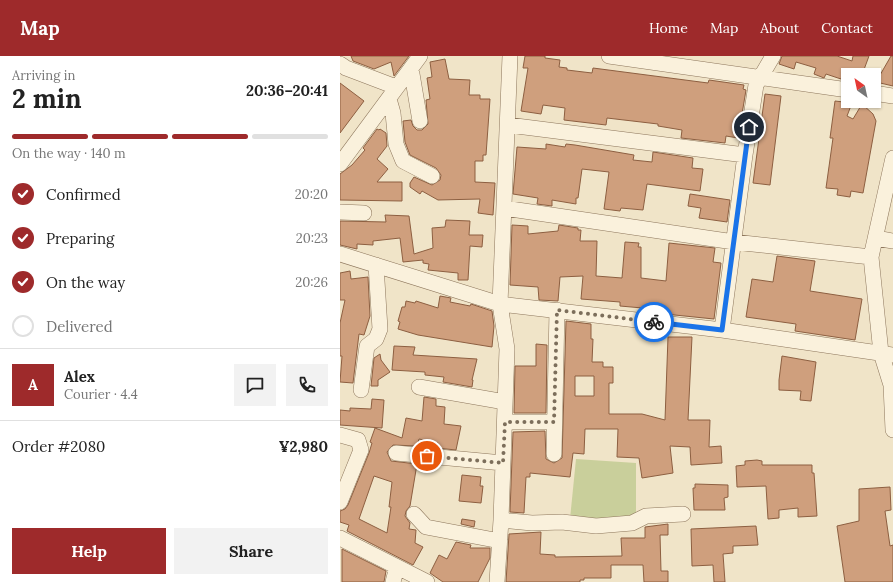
<!DOCTYPE html>
<meta charset="utf-8">
<style>
body{margin:0;font-family:Lora,serif;background:#f2f2f2;color:#222;height:100vh;display:flex;flex-direction:column;font-size:15px;white-space:nowrap}
*{box-sizing:border-box;margin:0}
p{font-size:13px;color:#767676}
.icon{flex:none;width:22px;height:22px;fill:none;stroke:currentColor;stroke-width:2;stroke-linecap:round;stroke-linejoin:round}
.map{position:relative;flex:1;overflow:hidden}
.drawer{display:flex;flex-direction:column;background:#fff;width:340px}
.drawer>*{flex:none}
.needle{width:26px;rotate:327deg}
.buttons{position:absolute;left:501px;top:12px;display:grid;gap:8px}
.buttons a{display:grid;place-items:center;width:40px;height:40px;border-radius:0px;background:#fff;box-shadow:0 1px 3px #0004;font-size:20px}
.pin{position:absolute;display:grid;place-items:center;width:34px;height:34px;color:#fff;margin:-17px;border:2px solid #fff;border-radius:50%;box-shadow:0 1px 4px #0007}
.courier{position:absolute;display:grid;place-items:center;width:40px;height:40px;margin:-20px;border:3px solid #1a73e8;border-radius:50%;background:#fff;color:#222;box-shadow:0 1px 5px #0007}
.head em{font-style:normal;font-weight:700}
.head div{display:flex;flex-direction:column-reverse}
.head{display:flex;align-items:center;justify-content:space-between;height:68px;padding:0 12px}
h1{font-size:26px;font-weight:700;line-height:30px}
.bar{display:grid;grid-template-columns:repeat(4,1fr);gap:6px 4px;align-content:center;height:48px;padding:0 12px}
.bar i{height:5px;border-radius:3px;background:#e0e0e0}
.bar .current{background:#9e2a2b}
.bar p{grid-column:span 4}
.line{display:flex;align-items:center;gap:10px;padding:0 12px;border-top:1px solid #e0e0e0}
.line div{flex:1}
.round{display:grid;place-items:center;flex:none;width:42px;height:42px;border-radius:0px;background:#f2f2f2}
ol{padding:0 12px;list-style:none}
li{display:flex;align-items:center;gap:12px;height:44px}
li p{margin-inline-start:auto}
li .icon{padding:4px;border-radius:50%;background:#9e2a2b;color:#fff;stroke-width:4}
li:last-child{color:#767676}
li i{width:22px;height:22px;border:2px solid #e0e0e0;border-radius:50%}
.cta{display:flex;gap:8px;margin-top:auto;padding:8px 12px}
.cta a{flex:1;height:46px;border-radius:0px;background:#9e2a2b;color:#fff;font-size:16px;font-weight:700;line-height:46px;text-align:center}
.cta a+a{background:#f2f2f2;color:#222}
header{display:flex;align-items:center;gap:24px;box-sizing:border-box;height:56px;padding:0 20px;background:#9e2a2b;color:#fff}
header strong{font-size:19px}
nav{display:flex;gap:22px;margin-inline-start:auto;font-size:14px}
main{display:flex;flex:1;min-height:0}
.map>svg:first-child{display:block}
</style>
<header>
<strong>Map</strong>
<nav><a>Home</a><a>Map</a><a>About</a><a>Contact</a></nav>
</header>
<main>
<section class="drawer">
<div class="head"><div><h1>2 min</h1><p>Arriving in</p></div><em>20:36–20:41</em></div>
<div class="bar"><i class="current"></i><i class="current"></i><i class="current"></i><i></i><p>On the way · 140 m</p></div>
<ol>
<li><svg class="icon" aria-label="check" viewBox="0 0 24 24"><path d="M5 12l5 5 9-10"/></svg>Confirmed<p>20:20</p></li>
<li><svg class="icon" aria-label="check" viewBox="0 0 24 24"><path d="M5 12l5 5 9-10"/></svg>Preparing<p>20:23</p></li>
<li><svg class="icon" aria-label="check" viewBox="0 0 24 24"><path d="M5 12l5 5 9-10"/></svg>On the way<p>20:26</p></li>
<li><i></i>Delivered</li>
</ol>
<div class="line" style="height:72px"><b class="round" style="background:#9e2a2b;color:#fff">A</b><div><b>Alex</b><p>Courier · 4.4</p></div><a class="round"><svg class="icon" aria-label="chat" viewBox="0 0 24 24"><path d="M4 5h16v11H9l-5 4z"/></svg></a><a class="round"><svg class="icon" aria-label="phone" viewBox="0 0 24 24"><path d="M5 4h4l2 5-3 2q2 4 5 5l2-3 5 2v4C11 20 4 13 5 4z"/></svg></a></div>
<div class="line" style="height:52px"><div>Order #2080</div><b>¥2,980</b></div>
<div class="cta"><a>Help</a><a>Share</a></div>
</section>
<div class="map">
<svg width="553" height="526" viewBox="0 0 553 526">
<rect width="100%" height="100%" fill="#f0e4c8"/>
<path fill="#c9cf9b" d="M236,403L296,407V461L230,463Z"/>
<path fill="#cf9f7d" stroke="#8d5f41" fill-rule="evenodd" d="M11,0H69L54,20L51,6L34,13L13,5Z
M185,0H205V2L220,4L219,11L227,12V14L252,17L253,12L368,27L369,24L404,29L403,33L406,34L398,82L386,80L385,87L341,82L342,74L318,70V68L267,62L266,69L224,64L225,52L203,49L201,58L181,55L188,12H183Z
M442,0H497L512,5L513,0H529L522,19H503L501,23L486,18L484,22L474,18L476,12L456,6L454,13L439,8Z
M551,0H553V30L536,26Z
M105,3L109,23L130,24L129,39H140V43H150L146,99H143V105H135V126L155,127L153,159L138,157L140,143L98,144L82,135L80,138L70,131V127L74,121L92,129L100,124L101,119L96,112L70,99L65,86L63,65L71,64L73,70L77,74H82L88,68L86,44L90,43L87,22L92,21L90,6Z
M0,27L24,45L0,77Z
M425,38L441,40L430,129L413,127Z
M495,45L512,47L507,60L513,63L522,48L533,58L536,65L523,137L511,135L510,141L497,139L498,133L486,132L493,82H490Z
M37,73L39,74L40,73L46,77L47,90L37,103L48,113L37,126H62V145L0,144V118L12,109L25,94L23,92Z
M206,88L225,91L226,88L235,89L294,99L293,104L312,106L313,96L353,102L352,112L363,113L360,135L307,128L303,154L281,152L280,155L264,153L269,116L242,113L238,142H236V148L212,144V150L197,148L198,142L173,138L177,91L206,93Z
M350,138L390,144L387,166L359,162L361,152L348,150Z
M45,159L69,160L74,198L93,192L92,172L105,171L106,164L130,165L129,179H143L142,191L130,190L128,224H118V217L88,214L89,208L83,207V204L63,206L60,182L33,185V189L17,188V193L0,189V165L46,166Z
M172,169L188,170V178L218,175L219,169L238,172V174H241L240,185H257L256,220L282,222L285,186L299,187L298,191H301V222L326,225L329,187L375,192L373,206L381,207L374,263L325,258V254L280,250V246L241,243L243,220L220,221L218,245L199,244L198,231L170,229Z
M437,200L475,205L470,235L522,243L515,284L455,275L456,268L406,261L412,223L433,226Z
M10,215L11,223L28,221L30,260L24,279L19,278L13,327L0,326L2,300H0V267L5,244H0V217Z
M100,240L111,242L110,246L130,250L131,248L152,255L154,270L152,291L78,279L58,273L60,266L58,265L62,251H65L66,245L75,247L76,245L98,252Z
M226,265L251,268V283H253L252,306H263V311H273V327H269V358H302L325,364L328,281H352L348,364H370L369,391L381,390L382,407L351,409L350,391L330,390L333,417L302,422L299,402L277,401L278,373H245L244,398L233,397L230,421L190,417V421H186L184,457L170,456L173,376L205,375L206,403L214,407L222,402ZM235,320H254V340H235Z
M196,288L207,289L206,357H174L175,310H196Z
M54,290L75,291L73,299L137,303L132,324H133L132,331L103,326L104,321L85,319V316L52,314Z
M40,298L41,304L50,316L38,324V330H31L34,302Z
M442,300L476,306L471,345L460,344L461,335L439,334V324Z
M84,341L96,343V350L105,351L104,368L121,370L116,394L97,392L98,387L79,383L77,390L53,389L47,396L51,405L77,408L70,450L66,455L65,460L70,467L69,473L76,474L75,487L83,491L73,509L7,475L9,469L0,466V455L5,453L8,449L29,397L32,387L30,386L35,372L62,382L66,362L82,365ZM34,420L52,426L49,451H51L47,477L19,463Z
M32,343L44,344L42,372L0,369V354L10,355V352L31,353Z
M417,404L422,405V409H472V417H474L477,460L458,461V452L439,454V462L428,463L426,430L397,431L396,410L405,409V405Z
M122,419L141,421L140,430H143L141,447L119,445Z
M355,428L388,429V441L384,442L385,454H354L353,432H355Z
M550,431L551,454L545,455L550,490L553,489V526H505L497,470L519,465V433Z
M122,463L135,465L134,471L121,468Z
M328,468V479H320L321,515H328V526H304L303,509H271V522H244V524H240V526H166L169,478L201,476L200,498L215,499V501L282,500L281,482H305V471Z
M416,470L418,489L393,490V497L383,498L385,526H374L373,509L352,510L351,473Z
M116,486L131,489L130,492H150V502L138,526H103L90,517L99,499L107,503Z
M2,493L46,515L44,526H2Z"/>
<g fill="none" stroke-linecap="round" stroke-linejoin="round">
<g stroke="#8d765c" stroke-width="16">
<path id="minor" d="M269,0L508,34
M0,8L6,12L56,31
M71,12L80,65
M534,37L553,40
M49,43L53,57L56,88L63,105L92,120
M168,69L405,99
M553,102L531,201L541,297L551,329L553,374
M0,108L80,0
M164,152L394,186L531,201
M0,156L24,157
M536,182L553,185
M0,198L160,248L382,274L553,299
M382,274L405,99L416,29L433,0
M79,331L165,346
M21,334L27,290L36,283L40,273L36,209
M165,366H214
M0,379L18,384L21,394L0,446
M56,397L163,407
M214,398L217,254
M74,458L86,471L160,485
M161,464L192,467L222,466L256,470L292,467L306,460L343,458
M0,482L87,526
M53,526L57,511
M157,526L161,464L167,293L160,248L170,0"/>
</g>
<use href="#minor" stroke="#faf1dc" stroke-width="15"/>
</g>
<g fill="none" stroke-linecap="round" stroke-linejoin="round">
<path stroke="#7c6e5b" stroke-width="4" stroke-dasharray="0 7.2" d="M87,400L163,407L165,366H214L217,254L314,266"/>
<path stroke="#1a73e8" stroke-width="5" d="M314,266L382,274L409,71"/>
</g>
</svg>
<div class="buttons">
<a><svg class="needle" viewBox="-14 -14 28 28"><path d="M0-13l5 13h-10z" fill="#e53935"/><path d="M0 13l5-13h-10z" fill="#767676"/></svg></a>
</div>
<div class="pin" style="left:87px;top:400px;background:#ea580c"><svg class="icon" aria-label="bag" viewBox="0 0 24 24"><path d="M5 8h14l-1 12H6zM9 8a3 3 0 0 1 6 0"/></svg></div>
<div class="pin" style="left:409px;top:71px;background:#1f2937"><svg class="icon" aria-label="home" viewBox="0 0 24 24"><path d="M3 11l9-7 9 7M6 9v11h12V9"/></svg></div>
<div class="courier" style="left:314px;top:266px"><svg class="icon" aria-label="bike" viewBox="0 0 24 24"><circle cx="6" cy="16" r="4"/><circle cx="18" cy="16" r="4"/><path d="M6 16l4-8h5l3 8M10 8l3 8H6M13 5h3"/></svg></div>
</div>
</main>
